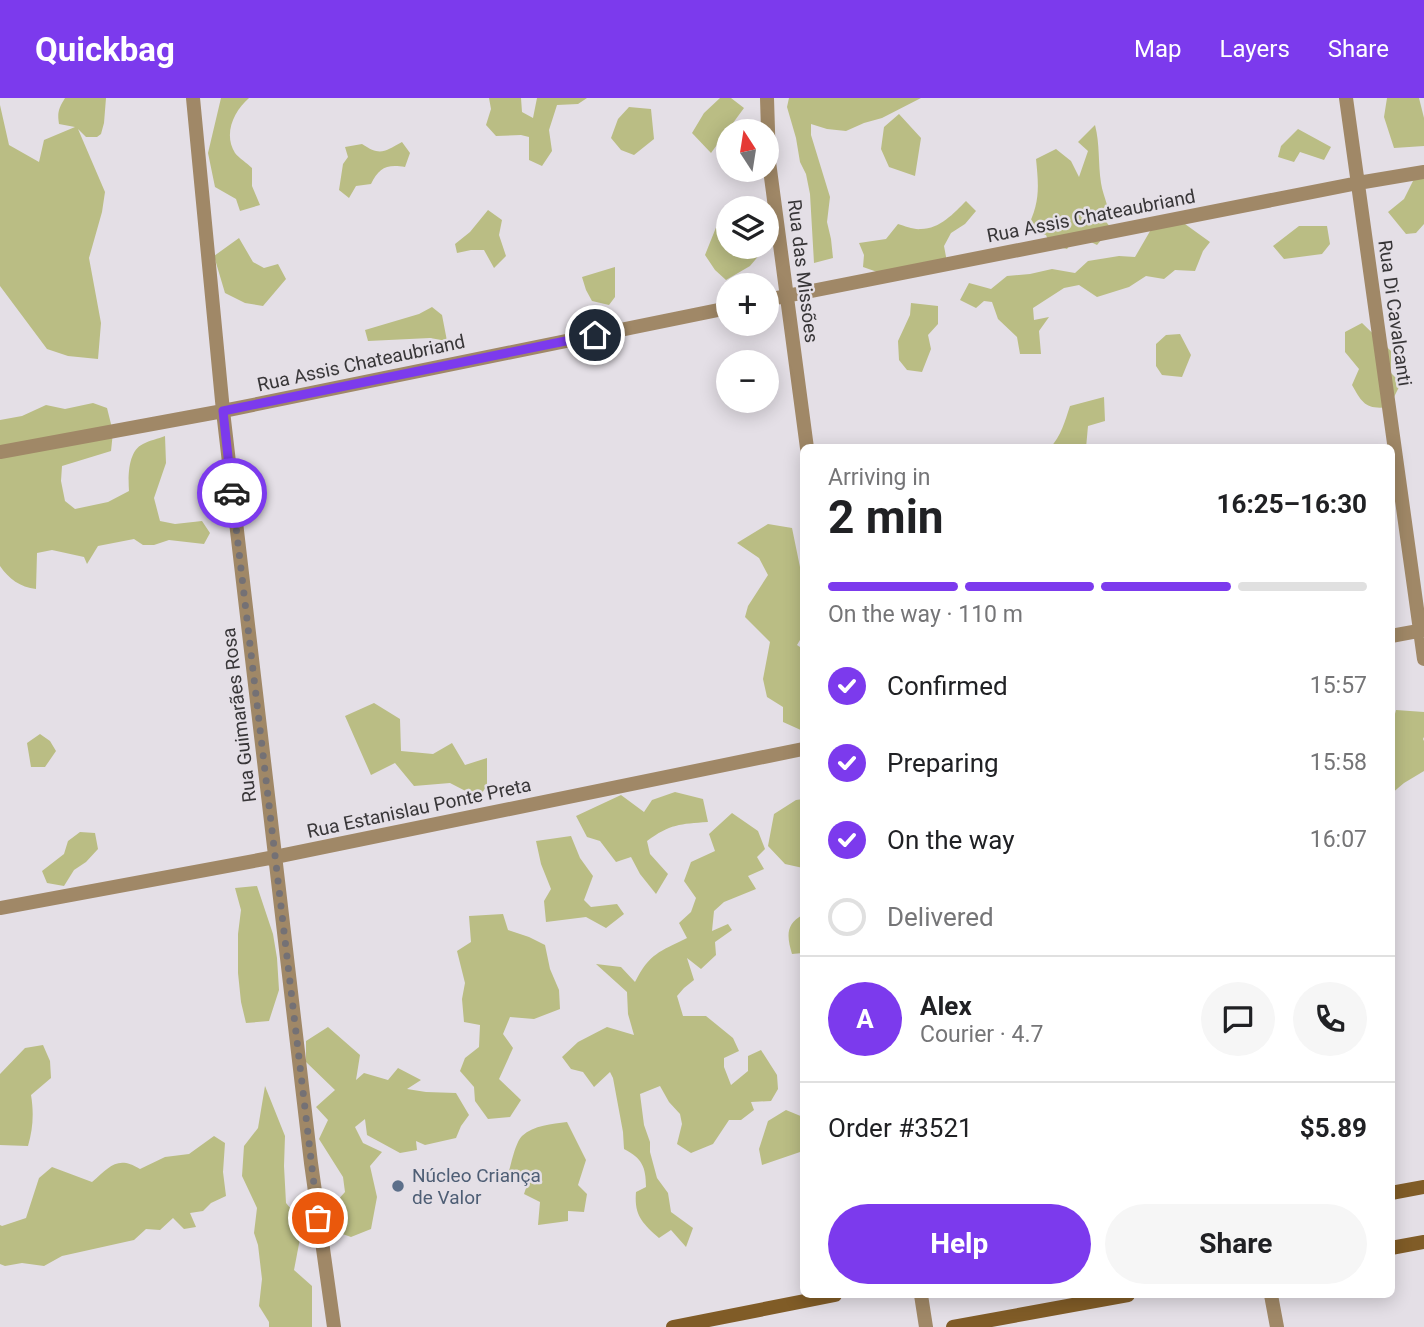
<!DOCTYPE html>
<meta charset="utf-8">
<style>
body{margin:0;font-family:Roboto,sans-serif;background:#f6f6f6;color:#202124;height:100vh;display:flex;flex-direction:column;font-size:26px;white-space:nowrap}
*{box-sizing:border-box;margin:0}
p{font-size:23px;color:#757577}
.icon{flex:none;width:38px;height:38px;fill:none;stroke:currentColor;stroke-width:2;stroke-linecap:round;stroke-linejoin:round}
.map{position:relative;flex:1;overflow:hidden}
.side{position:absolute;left:800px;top:346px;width:595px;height:854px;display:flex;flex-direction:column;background:#fff;border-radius:10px;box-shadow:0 4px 18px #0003}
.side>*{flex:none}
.needle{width:46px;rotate:348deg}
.controls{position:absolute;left:716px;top:21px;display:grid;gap:14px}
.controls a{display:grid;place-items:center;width:63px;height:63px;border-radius:50%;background:#fff;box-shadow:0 4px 18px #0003;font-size:35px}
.pin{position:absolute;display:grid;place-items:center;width:60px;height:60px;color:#fff;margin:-30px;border:4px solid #fff;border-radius:50%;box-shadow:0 2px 7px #0007}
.courier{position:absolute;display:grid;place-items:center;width:70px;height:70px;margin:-35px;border:5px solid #7c3aed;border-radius:50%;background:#fff;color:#222;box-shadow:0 2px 9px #0007}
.overview em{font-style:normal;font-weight:700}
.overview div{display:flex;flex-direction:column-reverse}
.overview{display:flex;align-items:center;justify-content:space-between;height:119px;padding:0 28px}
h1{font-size:46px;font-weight:700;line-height:52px}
.bar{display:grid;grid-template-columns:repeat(4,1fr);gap:10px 7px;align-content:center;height:84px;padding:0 28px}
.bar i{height:9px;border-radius:5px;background:#e0e0e0}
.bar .selected{background:#7c3aed}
.bar p{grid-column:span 4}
.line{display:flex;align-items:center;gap:18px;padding:0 28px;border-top:2px solid #e0e0e0}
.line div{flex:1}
.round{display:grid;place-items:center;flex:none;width:74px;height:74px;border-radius:37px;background:#f6f6f6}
ol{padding:0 28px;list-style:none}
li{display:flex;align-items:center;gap:21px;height:77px}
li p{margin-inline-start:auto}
li .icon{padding:7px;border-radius:50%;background:#7c3aed;color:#fff;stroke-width:4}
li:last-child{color:#757577}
li i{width:38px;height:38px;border:4px solid #e0e0e0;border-radius:50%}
.primary-button{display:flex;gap:14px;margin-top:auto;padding:14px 28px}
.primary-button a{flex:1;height:80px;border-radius:42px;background:#7c3aed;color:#fff;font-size:28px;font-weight:700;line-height:80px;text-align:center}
.primary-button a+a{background:#f6f6f6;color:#202124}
header{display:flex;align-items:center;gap:42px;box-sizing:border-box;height:98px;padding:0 35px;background:#7c3aed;color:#fff}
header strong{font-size:33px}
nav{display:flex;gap:38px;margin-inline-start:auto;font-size:24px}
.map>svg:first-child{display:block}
</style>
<header>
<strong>Quickbag</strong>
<nav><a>Map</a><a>Layers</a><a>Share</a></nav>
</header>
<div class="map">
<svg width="1424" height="1229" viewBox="0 0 1424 1229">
<rect width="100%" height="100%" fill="#e4dfe6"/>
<path fill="#babd84" d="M65,0H106L104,25L101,36L97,39H86L78,31L105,94L102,114L89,160L101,225L98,261L68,258L47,251L0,188V7L9,47L39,64L44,42L75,29L59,26C57,14 59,10 65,0Z
M221,0H249C234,13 223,36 235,55C239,60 247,65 252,70V88L260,107L240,113L236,101L215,89L208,55Z
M489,0H521L522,14L533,20L537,0H587L578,6L557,7L549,32L552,53L542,68L529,62V39L521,37L496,38L486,27L491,11Z
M720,0H731L744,10L711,55L692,35L704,15Z
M789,0H921L882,20L864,25L846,33L827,31L811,26V37L830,99L827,124L831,141L833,160L814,165L810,96L806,76L800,64L796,40L787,9Z
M1387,0H1419L1424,20V48L1394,50L1384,19Z
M629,9L651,11L654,41L634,57L621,52L611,40L618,21Z
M899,16L921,40L915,78L889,69L881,51L884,29Z
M1095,27C1100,46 1098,65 1101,85C1102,92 1105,100 1107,107L1099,115L1111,130L1097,147L1077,137L1067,151L1050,147L1046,137L1026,132C1040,106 1039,90 1036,61L1056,51L1071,63L1079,79L1088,53L1078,44Z
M1298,31L1331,49L1324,62L1300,54L1294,64L1278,59L1281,48Z
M402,44L410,55L405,69C386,66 379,70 371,86L356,88L349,100L339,92L343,66L348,59L345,49L362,46C380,58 384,54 402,44Z
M1424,76V126L1416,135L1406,136L1388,114L1404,101L1416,77Z
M966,103L976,113L965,126L951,135L944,148L947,164L883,176L863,169L864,157L859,145L886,141L898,126C905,128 914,132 921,131C940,131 954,115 966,103Z
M488,112L502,122L499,137L506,158L494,170L484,152H471L457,155L455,146L470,134Z
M728,121V149H766L750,168L726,182L715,172L705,157L719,122Z
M1185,126L1210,144L1203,153L1195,173L1175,172L1164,181L1146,178L1129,189L1097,199L1079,187L1064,190L1033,210L1034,222L1049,219L1039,233L1041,256H1020L1017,239L998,221L992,204L984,203L976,210L960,202L969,185L991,191L1007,178L1030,176L1052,171L1075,175L1088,163L1119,158L1135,159L1153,128Z
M1299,128H1327L1330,146L1322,156L1284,161L1273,148Z
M239,140L253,164L264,170L278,166L286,181L263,208L245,205L225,195L214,158Z
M615,169V199L609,207L592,203L586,192L582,179Z
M911,205L938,208V226L928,237L931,251L922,274L907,272L899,262L898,243L910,217Z
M432,209L442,217L447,243L430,240L368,243L365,232L419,216Z
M1362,225L1391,253V275L1401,285L1389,309C1366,312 1362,305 1352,287L1359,271L1345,254V234Z
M1180,236L1191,257L1182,279L1162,277L1156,268V246L1166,237Z
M1104,299L1105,323L1088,328L1086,350H1050C1061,338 1065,323 1070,308Z
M93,305L107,310L113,334L111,353L62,368L61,383L65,403L75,411L108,404L129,393C128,378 128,353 143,346C150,342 158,341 165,338L166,365L154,400L160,423L175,426L202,423L210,435L204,446L169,442L154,447H143L134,441L98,448L87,466L84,459L52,452L37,455L36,491C20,489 9,481 0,468V322L22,318L46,307L65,311Z
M768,426L792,430L800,469L803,473V537L797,547L803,551V633L783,624V609L767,599L763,581L770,544L745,519L748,508L768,477L759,460L737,445Z
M374,605L400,621L401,653L433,656L452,645L465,667L487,660V687L479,700L450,685L414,688L395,665L371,677L345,618Z
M1396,612L1424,614V639L1423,641L1424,643V673L1404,685L1391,696V631Z
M40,636L50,643L56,653L45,669H31L27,645Z
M675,694L703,701L708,724C680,726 670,726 647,743L650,756L668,776L656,796L640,776L631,759L616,764L600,743L587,739L576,718L621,697L644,714L652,702Z
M803,701V770L785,766L768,748L774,716L796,702Z
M732,715L758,733L765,751L757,759L764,771L748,778L756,791L724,804L714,813L712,833L728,826L732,832L715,844L716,857L701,871L687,860L694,882L684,890L677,898L683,918H706L733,940L739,953L724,960V969L731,987L748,973V958L761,952L777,977L778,991L771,1003L751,1004L754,1012L741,1022H729L713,1046L691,1055L677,1046L682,1026L680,1016L669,1004L660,988L640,996L644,1027L650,1044V1054L657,1080L668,1095L671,1114L693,1130L686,1149L671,1132L659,1140C642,1125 634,1117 636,1094L646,1089C646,1069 642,1060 624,1051L623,1034L613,980L610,974L594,989L583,974L571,971L562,959L578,944L607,929L634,937L628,916L627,894L596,866L621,869L635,884C650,855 659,854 687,840L679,825L691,814L696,800L684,783L691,764L715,753L709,736Z
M80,734L95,735L98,751L86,764L74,772L64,788L47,785L42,773L64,756L68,743Z
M571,738L580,760L593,778L584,802L591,809L617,806L624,816L606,830L586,819L546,824L544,803L551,791L541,766L536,743Z
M257,788L273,836L277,860L279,892L269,923L246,925L241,904L238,875V836L241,812L235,790Z
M503,816L508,832L529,839L545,847L550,871L559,892L560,911L534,921L510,919L503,936L513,950L499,981L521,1002L510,1019L488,1021L475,1003L474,989L460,973L465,960L479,949L480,927L464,924L462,901L465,885L457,853L471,844L469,818Z
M803,817V855L792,856C787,839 785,826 803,817Z
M328,929L360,957L356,982L364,975L388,982L398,970L421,982L407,991L426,994L456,995L469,1017L461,1028L456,1040L425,1047L416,1043L417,1052L400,1055L367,1037L365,1021L355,1029L363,1045L382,1054L370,1068L377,1099L371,1131L351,1139L334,1133L327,1114L345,1094L343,1079L319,1041L328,1022L316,1009L335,992L306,964V943Z
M43,947L50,963L51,980L31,997C34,1015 33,1031 28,1048L0,1047V976L25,950Z
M265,988L285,1038L284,1068L286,1105L303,1125L294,1172L312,1188V1229H269V1224L259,1208L262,1181L258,1147L254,1135L257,1110L242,1078L244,1048L258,1030Z
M786,1012L803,1019V1053L762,1067L759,1051L768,1023Z
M567,1024L586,1062L578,1087L587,1096L584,1114L568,1113V1123L538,1127L540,1104L524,1096L527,1087L508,1077C511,1067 515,1045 522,1038C534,1027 552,1026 567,1024Z
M214,1038L225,1045L223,1074L226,1098L211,1105L203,1113L190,1115L196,1129L184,1131L173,1120L160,1132L146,1131L134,1142L62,1158L44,1168L22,1165L5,1168L0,1166V1127L2,1128L26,1120L39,1080L52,1069L92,1084C110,1069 117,1057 140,1071L165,1059L189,1056Z"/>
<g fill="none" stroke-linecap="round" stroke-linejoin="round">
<path stroke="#a08867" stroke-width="14" d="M193,0L223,313L311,1065L334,1229
M767,0L769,64L807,350
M1346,0L1424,561
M766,202L1358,85L1424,74
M0,354L223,313L728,210
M1391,538L1424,532
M0,810L275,759L803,651
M921,1197L926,1229
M1271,1197L1277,1229"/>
<path stroke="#805c27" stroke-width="14" d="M1391,1095L1424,1089
M1391,1150L1424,1144
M673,1229L835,1197
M953,1229L1128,1197"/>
</g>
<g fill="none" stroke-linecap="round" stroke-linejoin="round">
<path stroke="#747175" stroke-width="7" stroke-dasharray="0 12.6" d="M232,395L318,1120"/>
<path stroke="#7c3aed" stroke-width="9" d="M232,395L223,313L595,237"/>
</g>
<circle fill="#5c6f8a" stroke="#e4dfe6" stroke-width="2.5" cx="398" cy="1088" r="7"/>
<g text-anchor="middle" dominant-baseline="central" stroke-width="5" stroke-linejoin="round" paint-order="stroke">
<g font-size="19" fill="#383638" stroke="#e4dfe6">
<text transform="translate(1091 118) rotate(-11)">Rua Assis Chateaubriand</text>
<text transform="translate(803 173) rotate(83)">Rua das Missões</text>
<text transform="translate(1395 215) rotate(82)">Rua Di Cavalcanti</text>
<text transform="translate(361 265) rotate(-12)">Rua Assis Chateaubriand</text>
<text transform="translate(239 617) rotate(-97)">Rua Guimarães Rosa</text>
<text transform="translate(419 710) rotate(-12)">Rua Estanislau Ponte Preta</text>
</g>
<g font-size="19" fill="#4e5e75" stroke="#e4dfe6" text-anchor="start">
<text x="412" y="1077">Núcleo Criança<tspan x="412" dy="22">de Valor</tspan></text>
</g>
</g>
</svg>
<div class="controls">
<a><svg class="needle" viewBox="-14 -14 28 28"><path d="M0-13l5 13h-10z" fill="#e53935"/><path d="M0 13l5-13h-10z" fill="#757577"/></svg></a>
<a><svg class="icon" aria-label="layers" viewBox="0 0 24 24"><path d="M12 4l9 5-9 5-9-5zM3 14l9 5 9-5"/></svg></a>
<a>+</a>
<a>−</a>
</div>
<div class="pin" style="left:318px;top:1120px;background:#ea580c"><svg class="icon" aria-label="bag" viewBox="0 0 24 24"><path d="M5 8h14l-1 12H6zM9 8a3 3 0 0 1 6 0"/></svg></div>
<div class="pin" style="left:595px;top:237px;background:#1f2937"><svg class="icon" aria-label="home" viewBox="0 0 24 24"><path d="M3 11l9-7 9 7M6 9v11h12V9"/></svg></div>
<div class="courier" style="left:232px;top:395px"><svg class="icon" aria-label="car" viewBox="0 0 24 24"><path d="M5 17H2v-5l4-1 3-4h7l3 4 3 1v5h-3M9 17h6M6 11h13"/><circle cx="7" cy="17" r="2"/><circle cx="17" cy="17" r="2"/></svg></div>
<section class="side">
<div class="overview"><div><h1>2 min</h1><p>Arriving in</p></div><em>16:25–16:30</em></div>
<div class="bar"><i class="selected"></i><i class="selected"></i><i class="selected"></i><i></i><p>On the way · 110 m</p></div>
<ol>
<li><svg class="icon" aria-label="check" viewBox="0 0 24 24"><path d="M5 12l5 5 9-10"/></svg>Confirmed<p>15:57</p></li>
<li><svg class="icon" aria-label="check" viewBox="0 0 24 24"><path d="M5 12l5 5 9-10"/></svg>Preparing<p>15:58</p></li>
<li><svg class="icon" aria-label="check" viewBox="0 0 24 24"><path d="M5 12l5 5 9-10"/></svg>On the way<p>16:07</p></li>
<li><i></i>Delivered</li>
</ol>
<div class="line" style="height:126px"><b class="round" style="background:#7c3aed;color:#fff">A</b><div><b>Alex</b><p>Courier · 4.7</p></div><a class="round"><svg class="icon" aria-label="chat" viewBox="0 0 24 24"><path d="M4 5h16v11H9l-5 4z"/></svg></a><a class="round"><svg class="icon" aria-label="phone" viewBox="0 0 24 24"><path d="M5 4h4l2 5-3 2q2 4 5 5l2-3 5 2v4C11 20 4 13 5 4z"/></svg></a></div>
<div class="line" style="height:91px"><div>Order #3521</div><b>$5.89</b></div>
<div class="primary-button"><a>Help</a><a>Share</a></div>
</section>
</div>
